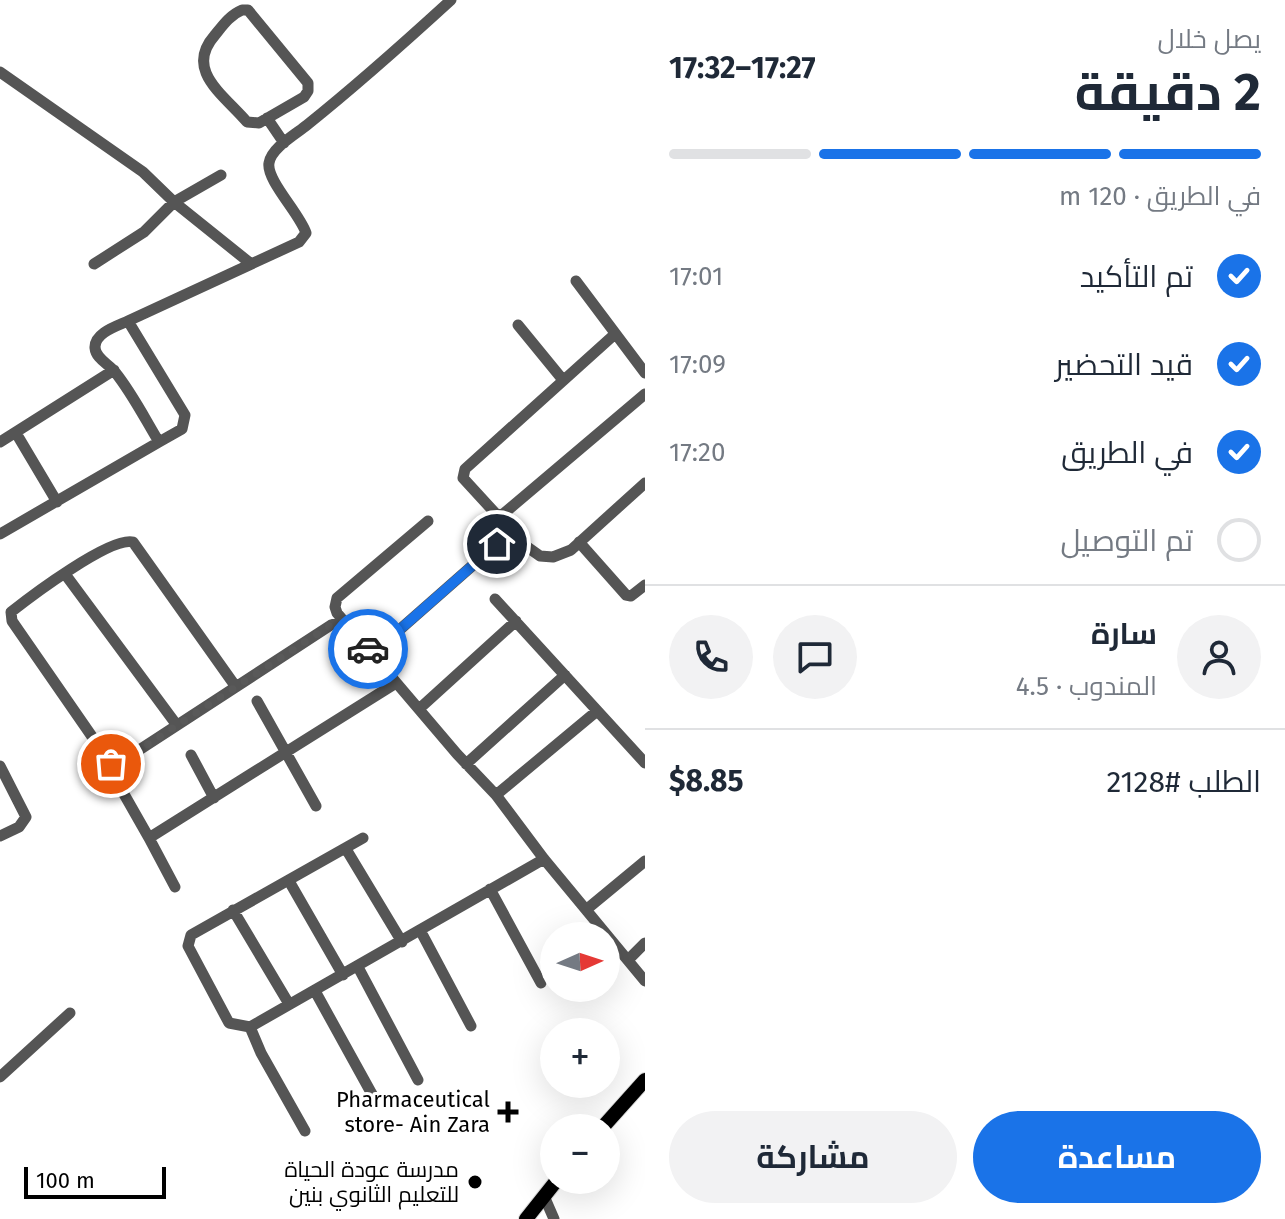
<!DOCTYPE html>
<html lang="ar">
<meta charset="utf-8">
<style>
body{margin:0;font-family:"Fira Sans",Cairo,sans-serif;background:#f2f2f3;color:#1f2937;direction:rtl;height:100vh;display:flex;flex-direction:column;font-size:30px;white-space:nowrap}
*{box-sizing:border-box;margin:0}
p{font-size:26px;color:#747a83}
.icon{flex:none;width:44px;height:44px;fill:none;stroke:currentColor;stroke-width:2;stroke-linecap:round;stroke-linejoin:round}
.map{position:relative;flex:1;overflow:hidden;direction:ltr}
.drawer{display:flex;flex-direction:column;background:#fff;width:640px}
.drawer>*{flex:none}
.needle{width:52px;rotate:87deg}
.controls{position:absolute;left:540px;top:922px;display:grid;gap:16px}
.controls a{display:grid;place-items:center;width:80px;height:80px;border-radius:50%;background:#fff;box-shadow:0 8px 32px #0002;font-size:40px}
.scale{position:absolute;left:24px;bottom:20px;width:142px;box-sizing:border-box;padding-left:8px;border:4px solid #000;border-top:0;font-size:22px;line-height:28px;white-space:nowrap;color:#000;-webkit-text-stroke:6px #fff;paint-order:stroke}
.pin{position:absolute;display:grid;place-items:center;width:68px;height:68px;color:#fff;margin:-34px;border:4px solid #fff;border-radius:50%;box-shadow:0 2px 8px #0007}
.courier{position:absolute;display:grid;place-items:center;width:80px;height:80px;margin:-40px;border:6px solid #1a73e8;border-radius:50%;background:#fff;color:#222;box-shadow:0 2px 10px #0007}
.headline em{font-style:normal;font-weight:700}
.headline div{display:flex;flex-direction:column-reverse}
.headline{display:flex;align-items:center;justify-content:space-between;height:136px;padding:0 24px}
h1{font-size:52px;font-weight:700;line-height:60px}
.bar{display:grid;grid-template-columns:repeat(4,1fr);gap:12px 8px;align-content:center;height:96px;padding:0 24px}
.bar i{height:10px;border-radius:6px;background:#e0e1e3}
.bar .on{background:#1a73e8}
.bar p{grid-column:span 4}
.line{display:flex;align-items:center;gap:20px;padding:0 24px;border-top:2px solid #e0e1e3}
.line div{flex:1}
.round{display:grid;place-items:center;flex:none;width:84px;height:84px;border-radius:42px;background:#f2f2f3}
ol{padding:0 24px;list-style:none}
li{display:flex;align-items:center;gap:24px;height:88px}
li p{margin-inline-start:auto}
li .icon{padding:8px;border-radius:50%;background:#1a73e8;color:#fff;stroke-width:4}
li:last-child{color:#747a83}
li i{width:44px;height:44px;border:4px solid #e0e1e3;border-radius:50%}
.button{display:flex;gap:16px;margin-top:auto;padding:16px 24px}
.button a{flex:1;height:92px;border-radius:48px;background:#1a73e8;color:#fff;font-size:32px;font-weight:700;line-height:92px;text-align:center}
.button a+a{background:#f2f2f3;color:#1f2937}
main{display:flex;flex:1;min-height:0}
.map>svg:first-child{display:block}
</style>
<main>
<section class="drawer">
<div class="headline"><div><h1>2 دقيقة</h1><p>يصل خلال</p></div><em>17:27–17:32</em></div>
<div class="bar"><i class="on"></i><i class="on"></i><i class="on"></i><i></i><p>في الطريق · 120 m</p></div>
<ol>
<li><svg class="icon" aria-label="check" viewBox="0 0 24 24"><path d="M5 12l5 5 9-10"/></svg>تم التأكيد<p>17:01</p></li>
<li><svg class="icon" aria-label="check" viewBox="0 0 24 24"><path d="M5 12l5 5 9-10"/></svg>قيد التحضير<p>17:09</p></li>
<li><svg class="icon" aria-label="check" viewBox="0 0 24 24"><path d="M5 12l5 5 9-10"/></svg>في الطريق<p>17:20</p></li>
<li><i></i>تم التوصيل</li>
</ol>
<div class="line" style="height:144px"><a class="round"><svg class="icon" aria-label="person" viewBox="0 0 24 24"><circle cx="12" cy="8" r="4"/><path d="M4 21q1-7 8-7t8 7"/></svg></a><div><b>سارة</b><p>المندوب · 4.5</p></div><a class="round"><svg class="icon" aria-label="chat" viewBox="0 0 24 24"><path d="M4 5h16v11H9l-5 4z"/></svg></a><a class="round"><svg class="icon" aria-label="phone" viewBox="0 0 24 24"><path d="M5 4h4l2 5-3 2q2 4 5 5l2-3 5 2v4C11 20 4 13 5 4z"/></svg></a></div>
<div class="line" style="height:104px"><div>الطلب #2128</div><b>$8.85</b></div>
<div class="button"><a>مساعدة</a><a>مشاركة</a></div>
</section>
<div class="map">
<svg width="645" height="1219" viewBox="0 0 645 1219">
<rect width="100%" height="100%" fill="#fff"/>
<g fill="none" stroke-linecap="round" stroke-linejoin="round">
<g stroke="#dbdbdb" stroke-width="16">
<path id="major" d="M602,1128L645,1080
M526,1219L557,1180"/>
</g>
<path stroke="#555" stroke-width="11" d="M242,10H248L308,83V91L304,97L259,123L247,122C223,94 184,70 215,35C223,25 230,15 242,10Z
M0,72L143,172L174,202L250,263
M267,118L284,143
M94,264L144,232L174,202L221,175
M576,281L645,373
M128,321L185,415L182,429L159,442
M518,325L563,380
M615,334L465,469L463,478L496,514L502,515L645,394
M16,433L57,502
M0,442L114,370
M502,515L523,544L540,556L553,557L571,550L645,483
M428,521L337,598L335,607L337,613L457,754L496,795L544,859L645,981
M0,534L159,442C145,419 132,393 115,372C109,364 96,359 95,348C94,333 117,326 128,321L299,242L306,233C300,214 266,180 269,163C271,148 296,134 307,125C357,85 404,43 451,0
M579,542L626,595L631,596L645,585
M65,574L176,724
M495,599L645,763
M372,654L497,544
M236,687L133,542C111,536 31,596 11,612L12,621L111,764L116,765L331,625L344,621
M257,701L316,806
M419,709L516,621
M191,755L214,798
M466,764L565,675
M0,766L26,817L19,827L0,836
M116,780L149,838L396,683
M496,795L597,711
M149,838L175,887
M346,849L402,942
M289,881L343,975
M490,889L541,983
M587,909L645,861
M233,910L289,1004
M420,930L471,1026
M629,959L645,943
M358,967L418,1080
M315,991L373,1096
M250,1027L229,1023L188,946L191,935L363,838
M0,1077L70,1013
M305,1131L261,1053L250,1027L544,859
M544,1196L554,1219"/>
<use href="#major" stroke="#000" stroke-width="14"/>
</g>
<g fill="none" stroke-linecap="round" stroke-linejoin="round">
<path stroke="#595959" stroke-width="8" stroke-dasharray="0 14.4" d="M111,764L116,765L133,754L331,625L344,621L368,649"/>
<path stroke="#1a73e8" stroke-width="10" d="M368,649L372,654L497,544"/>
</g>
<g fill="#000" stroke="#fff" stroke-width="3">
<path d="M504 1100h8v8h8v8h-8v8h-8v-8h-8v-8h8z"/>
<circle cx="475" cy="1182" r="8"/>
</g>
<g text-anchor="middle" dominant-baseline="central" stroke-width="6" stroke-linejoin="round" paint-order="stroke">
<g font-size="22" fill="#000" stroke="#fff" text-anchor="end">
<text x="490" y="1099">Pharmaceutical<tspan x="490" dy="25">store- Ain Zara</tspan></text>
<text x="459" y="1169">مدرسة عودة الحياة<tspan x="459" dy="25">للتعليم الثانوي بنين</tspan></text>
</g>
</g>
</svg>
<div class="controls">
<a><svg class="needle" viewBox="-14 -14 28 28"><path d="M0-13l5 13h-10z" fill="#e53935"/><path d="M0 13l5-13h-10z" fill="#747a83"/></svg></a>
<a>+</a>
<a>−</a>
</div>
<div class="scale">100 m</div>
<div class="pin" style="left:111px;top:764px;background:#ea580c"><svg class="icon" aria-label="bag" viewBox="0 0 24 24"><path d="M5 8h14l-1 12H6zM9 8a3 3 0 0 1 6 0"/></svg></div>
<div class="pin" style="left:497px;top:544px;background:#1f2937"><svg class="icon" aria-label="home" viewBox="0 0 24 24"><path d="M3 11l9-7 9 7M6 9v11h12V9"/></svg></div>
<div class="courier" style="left:368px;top:649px"><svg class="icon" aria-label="car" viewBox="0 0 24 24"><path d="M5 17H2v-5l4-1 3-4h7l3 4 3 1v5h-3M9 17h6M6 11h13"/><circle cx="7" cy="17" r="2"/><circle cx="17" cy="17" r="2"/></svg></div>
</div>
</main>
